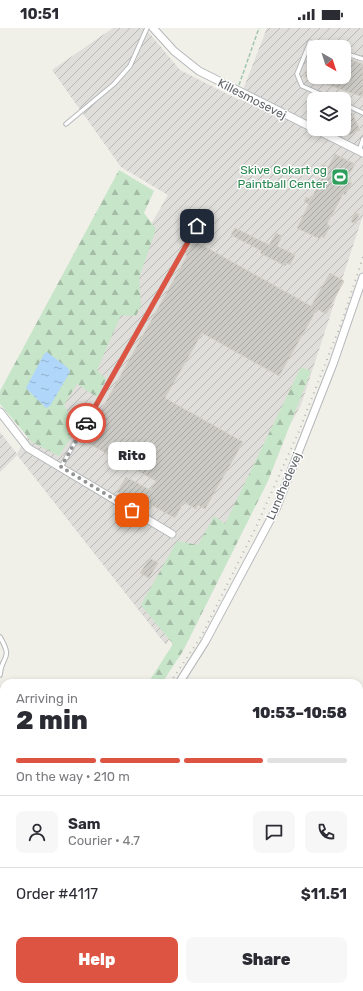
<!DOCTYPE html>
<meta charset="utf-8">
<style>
body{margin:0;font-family:Rubik,sans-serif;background:#f7f7f7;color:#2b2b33;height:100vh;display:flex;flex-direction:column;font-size:15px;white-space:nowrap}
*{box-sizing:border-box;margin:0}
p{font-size:13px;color:#7c7c81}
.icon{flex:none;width:22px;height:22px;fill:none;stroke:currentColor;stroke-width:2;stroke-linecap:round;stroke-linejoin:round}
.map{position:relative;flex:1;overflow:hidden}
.panel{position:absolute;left:0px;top:651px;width:363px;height:312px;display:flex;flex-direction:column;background:#fff;border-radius:12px 12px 0 0;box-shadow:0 2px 6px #0003}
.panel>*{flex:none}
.needle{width:26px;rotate:141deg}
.buttons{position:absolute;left:307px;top:12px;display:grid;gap:8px}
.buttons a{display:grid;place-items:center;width:44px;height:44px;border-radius:8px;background:#fff;box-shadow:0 2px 6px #0003;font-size:20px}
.pin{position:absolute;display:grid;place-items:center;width:34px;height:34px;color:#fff;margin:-17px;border-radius:8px;box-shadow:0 2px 6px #0006}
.courier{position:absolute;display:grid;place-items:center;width:40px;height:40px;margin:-20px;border:3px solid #dd5442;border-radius:50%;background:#fff;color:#222;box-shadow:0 1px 5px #0007}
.bubble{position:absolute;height:28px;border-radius:8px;background:#fff;box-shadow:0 2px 6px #0003;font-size:13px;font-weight:800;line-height:28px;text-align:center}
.headline em{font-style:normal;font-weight:800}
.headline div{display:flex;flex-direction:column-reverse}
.headline{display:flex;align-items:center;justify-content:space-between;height:68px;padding:0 16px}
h1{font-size:26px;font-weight:800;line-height:30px}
.bar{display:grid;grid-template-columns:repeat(4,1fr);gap:6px 4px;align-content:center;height:48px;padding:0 16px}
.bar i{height:5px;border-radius:3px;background:#e1e1e2}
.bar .selected{background:#dd5442}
.bar p{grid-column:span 4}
.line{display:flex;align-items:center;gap:10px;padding:0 16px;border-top:1px solid #e1e1e2}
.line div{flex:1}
.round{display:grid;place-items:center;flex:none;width:42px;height:42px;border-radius:8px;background:#f7f7f7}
.cta{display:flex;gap:8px;margin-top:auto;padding:8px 16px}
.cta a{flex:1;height:46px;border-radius:8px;background:#dd5442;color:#fff;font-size:16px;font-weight:800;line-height:46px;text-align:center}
.cta a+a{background:#f7f7f7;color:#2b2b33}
.status{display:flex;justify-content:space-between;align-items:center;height:28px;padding:0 20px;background:#fff;direction:ltr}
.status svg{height:11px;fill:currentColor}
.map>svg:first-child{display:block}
</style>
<div class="status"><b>10:51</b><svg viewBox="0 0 49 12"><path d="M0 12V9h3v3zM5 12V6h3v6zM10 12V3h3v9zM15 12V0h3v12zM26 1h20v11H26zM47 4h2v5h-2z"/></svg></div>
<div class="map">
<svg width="363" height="963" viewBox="0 0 363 963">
<defs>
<pattern id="industrial-furrows" width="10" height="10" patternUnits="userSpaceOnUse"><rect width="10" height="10" fill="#dfdeda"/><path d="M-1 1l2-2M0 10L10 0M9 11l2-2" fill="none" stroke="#b8b8b5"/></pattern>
<pattern id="forest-firs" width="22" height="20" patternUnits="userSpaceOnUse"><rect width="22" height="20" fill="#c7e5c8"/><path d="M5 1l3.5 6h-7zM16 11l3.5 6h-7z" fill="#a5bda6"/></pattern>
<pattern id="water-ripples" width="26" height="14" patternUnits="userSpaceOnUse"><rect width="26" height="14" fill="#b0d6f9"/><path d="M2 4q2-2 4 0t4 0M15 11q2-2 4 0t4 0" fill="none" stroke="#92b1cd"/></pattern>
<pattern id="building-hatch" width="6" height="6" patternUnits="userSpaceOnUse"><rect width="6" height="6" fill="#cccac5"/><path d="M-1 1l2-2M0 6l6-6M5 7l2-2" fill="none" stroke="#a9a8a4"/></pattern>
</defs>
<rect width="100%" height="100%" fill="#f0efe8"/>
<path fill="url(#industrial-furrows)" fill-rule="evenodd" d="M113,0H145L180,42L239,72L267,0H363V187L301,377L166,617L17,427L0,444V404L17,426L168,167L121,139L52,42ZM314,19H344V49H314ZM314,71H344V101H314Z"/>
<path fill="url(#forest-firs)" d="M119,142L154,163L144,185L156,201L139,250L141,277L136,288L121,287L97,342L106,351L97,369L77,356L64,377L76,401L59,428L32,414L0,376V363Z
M301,339L311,343L268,453L183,623L162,655H148L173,616L141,577L177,513L198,517L214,488L225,496Z
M4,931V959H131L125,963H0V934Z"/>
<path fill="url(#water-ripples)" d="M47,324L68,340L70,344L50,378L46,380L26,360L44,326Z"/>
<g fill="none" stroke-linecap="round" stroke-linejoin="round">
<path stroke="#b0d6f9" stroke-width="2" d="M359,902L363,901
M193,963L201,959"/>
</g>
<path fill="url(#building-hatch)" stroke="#d5d1c7" d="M313,25L314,49H344V29L363,36V69L305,49Z
M352,85L360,102L349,107L344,95V89Z
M335,126L355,136L348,149L351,151L349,154L352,155L345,167L343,166L327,196L330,198L324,210L321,208L320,211L297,200L309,176L304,174L306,169L311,171L325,144L320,142L322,136L328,139Z
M354,185L359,186L356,196L351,194Z
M235,200L269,217L276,205L282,208L277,218L295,227L290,237L287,235L285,238L260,225L262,223L231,207Z
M195,213L311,278L330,245L344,253L326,286L317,281L279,348L202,305L165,370L243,414L205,481L198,477L196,481L184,474L175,490L151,477L148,481L117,464L126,449L150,462L156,453L84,413L187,228L185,227Z
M150,530L158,535L149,550L140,545Z"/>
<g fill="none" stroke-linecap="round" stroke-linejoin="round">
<g stroke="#b5b8bb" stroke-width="5.5">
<path id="lane" d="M326,19L310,14L297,46L302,58L332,71
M344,25L363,31
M344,76L363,85
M66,96L114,56L130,38L147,0
M359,123L363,111
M61,439L197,198
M0,609C14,633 1,627 0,647
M0,668L4,688"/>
</g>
<g stroke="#b5b8bb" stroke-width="9">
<path id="street" d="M153,0L174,23L199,43L363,125
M0,384L28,420L172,506
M179,655L205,614L276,481L333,336L363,249
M276,959L278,963"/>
</g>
<path stroke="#a0c6ad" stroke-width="1.5" stroke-dasharray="4 2" stroke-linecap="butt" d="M239,57L259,0"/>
<use href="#lane" stroke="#fff" stroke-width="3.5"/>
<use href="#street" stroke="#fff" stroke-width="7"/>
<path stroke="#b6b7b7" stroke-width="2" stroke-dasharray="1 5" stroke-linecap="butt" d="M170,655L202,607L256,499L299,403L342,293L363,229
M0,886L4,881"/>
</g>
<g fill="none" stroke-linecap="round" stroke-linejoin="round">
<path stroke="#929494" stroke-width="4" stroke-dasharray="0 7.2" d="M86,395L61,439L132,482"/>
<path stroke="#dd5442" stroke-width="5" d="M86,395L197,198"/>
</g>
<defs>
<g id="stadium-square" transform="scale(0.9)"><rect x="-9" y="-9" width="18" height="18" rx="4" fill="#2e9e5b" stroke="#fff"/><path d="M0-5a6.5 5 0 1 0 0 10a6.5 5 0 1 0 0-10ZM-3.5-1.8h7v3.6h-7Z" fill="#fff"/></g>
</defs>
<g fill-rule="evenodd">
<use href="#stadium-square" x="340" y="149"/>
</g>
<g text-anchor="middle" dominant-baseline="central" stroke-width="3" stroke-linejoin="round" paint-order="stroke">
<g font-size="12" fill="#5f6367" stroke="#fff">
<text transform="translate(252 71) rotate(27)">Killesmosevej</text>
<text transform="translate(284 458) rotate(-67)">Lundhedevej</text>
</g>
<g font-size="12" fill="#27864d" stroke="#fff" text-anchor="end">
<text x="327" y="142">Skive Gokart og<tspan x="327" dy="14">Paintball Center</tspan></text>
</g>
</g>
</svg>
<div class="buttons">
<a><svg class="needle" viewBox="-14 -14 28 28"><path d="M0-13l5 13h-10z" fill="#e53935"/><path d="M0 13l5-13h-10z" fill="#7c7c81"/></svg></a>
<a><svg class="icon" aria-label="layers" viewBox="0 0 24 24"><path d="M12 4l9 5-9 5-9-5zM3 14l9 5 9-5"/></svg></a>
</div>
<div class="pin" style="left:132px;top:482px;background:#ea580c"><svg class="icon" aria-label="bag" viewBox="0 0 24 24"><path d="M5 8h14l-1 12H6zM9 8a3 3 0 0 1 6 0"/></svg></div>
<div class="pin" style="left:197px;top:198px;background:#1f2937"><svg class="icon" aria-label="home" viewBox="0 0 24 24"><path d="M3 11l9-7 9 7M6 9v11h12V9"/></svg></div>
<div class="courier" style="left:86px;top:395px"><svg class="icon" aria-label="car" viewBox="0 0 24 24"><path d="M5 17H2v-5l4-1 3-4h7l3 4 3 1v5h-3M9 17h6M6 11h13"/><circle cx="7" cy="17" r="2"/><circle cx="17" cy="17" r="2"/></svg></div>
<div class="bubble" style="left:108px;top:414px;width:48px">Rito</div>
<section class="panel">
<div class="headline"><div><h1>2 min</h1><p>Arriving in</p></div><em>10:53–10:58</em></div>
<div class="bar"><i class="selected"></i><i class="selected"></i><i class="selected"></i><i></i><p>On the way · 210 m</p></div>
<div class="line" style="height:72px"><a class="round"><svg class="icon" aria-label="person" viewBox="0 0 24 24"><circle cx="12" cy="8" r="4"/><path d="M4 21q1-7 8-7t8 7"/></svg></a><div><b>Sam</b><p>Courier · 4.7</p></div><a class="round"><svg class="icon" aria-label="chat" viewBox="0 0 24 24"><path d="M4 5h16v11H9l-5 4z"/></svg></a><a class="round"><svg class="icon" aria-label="phone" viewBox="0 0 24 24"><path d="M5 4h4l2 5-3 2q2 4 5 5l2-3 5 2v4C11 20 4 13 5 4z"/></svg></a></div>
<div class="line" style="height:52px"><div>Order #4117</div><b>$11.51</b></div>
<div class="cta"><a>Help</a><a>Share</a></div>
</section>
</div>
